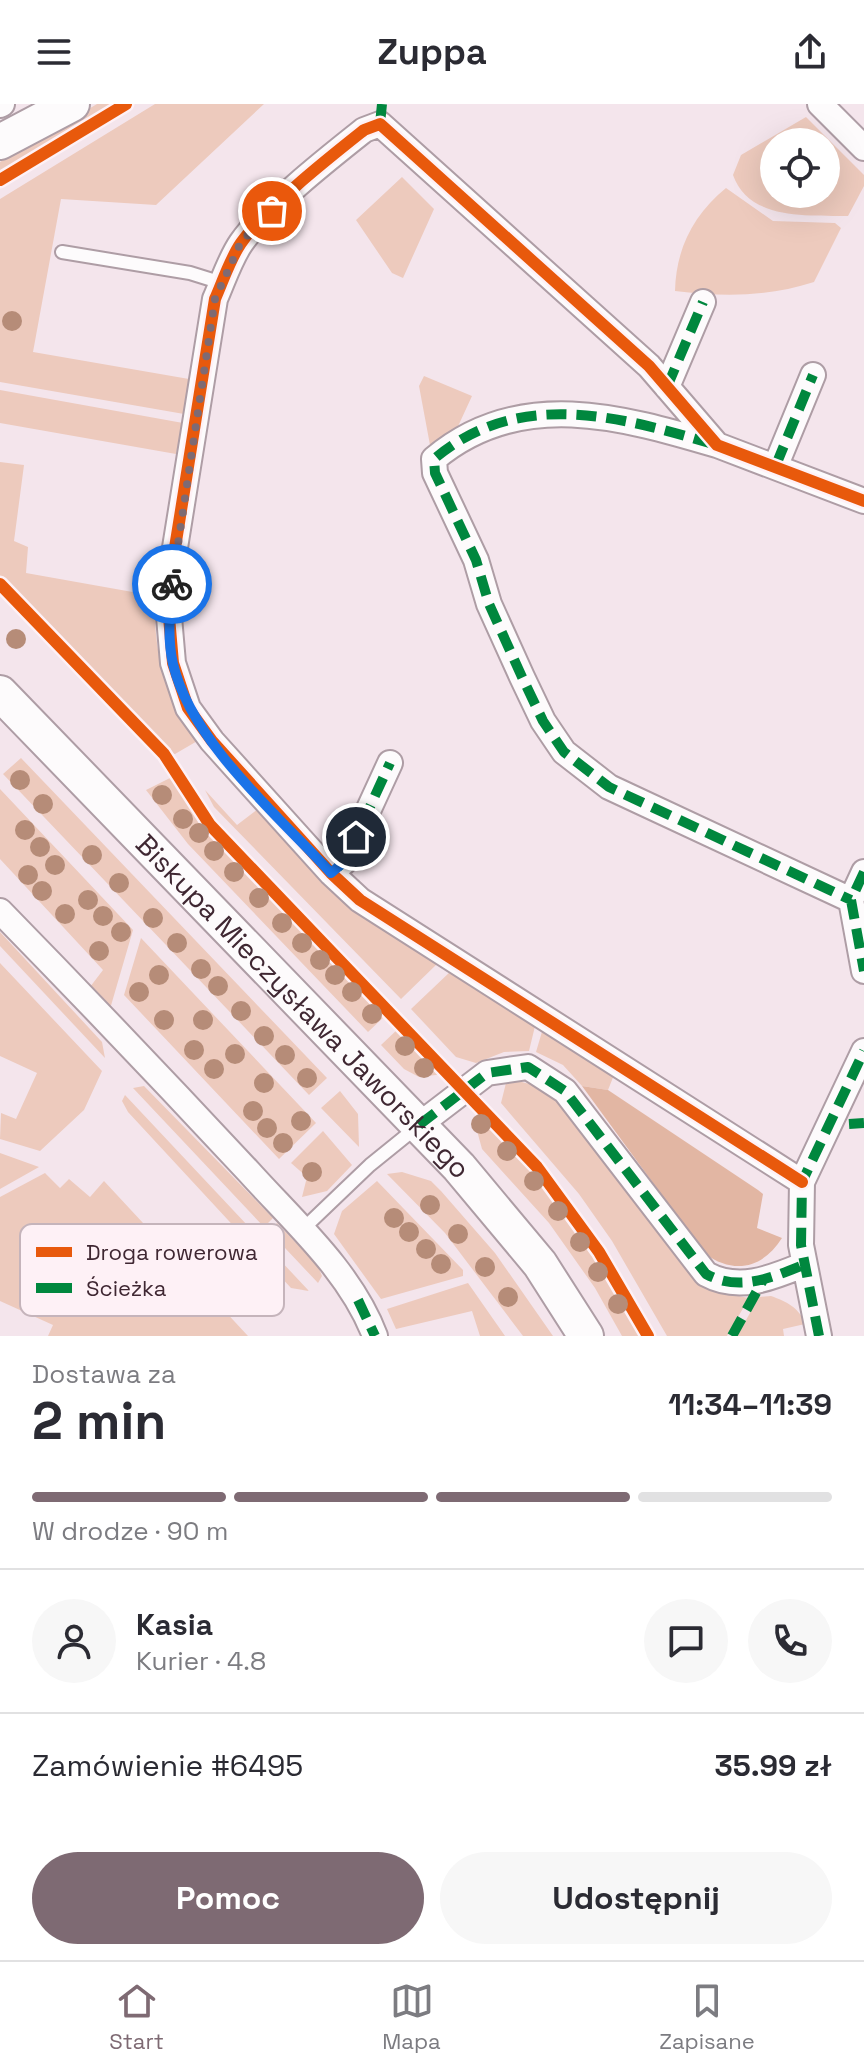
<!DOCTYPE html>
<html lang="pl">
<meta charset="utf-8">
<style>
body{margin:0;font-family:"Space Grotesk",sans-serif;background:#f7f7f7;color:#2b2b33;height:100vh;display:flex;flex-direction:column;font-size:30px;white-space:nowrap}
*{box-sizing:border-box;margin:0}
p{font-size:26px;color:#7c7c81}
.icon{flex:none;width:44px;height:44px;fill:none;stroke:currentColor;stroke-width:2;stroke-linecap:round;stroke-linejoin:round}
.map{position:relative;height:1232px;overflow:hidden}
.drawer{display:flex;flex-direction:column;background:#fff;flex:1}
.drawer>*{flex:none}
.tools{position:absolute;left:760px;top:24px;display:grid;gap:16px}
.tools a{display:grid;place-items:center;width:80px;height:80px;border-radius:50%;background:#fff;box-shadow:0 8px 32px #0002;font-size:40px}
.pin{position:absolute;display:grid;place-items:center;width:68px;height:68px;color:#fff;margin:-34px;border:4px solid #fff;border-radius:50%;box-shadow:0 2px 8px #0007}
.courier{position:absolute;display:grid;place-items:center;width:80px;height:80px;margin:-40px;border:6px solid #1a73e8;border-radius:50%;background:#fff;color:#222;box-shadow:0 2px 10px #0007}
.headline em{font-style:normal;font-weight:600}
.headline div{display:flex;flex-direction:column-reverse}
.headline{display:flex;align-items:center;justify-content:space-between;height:136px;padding:0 32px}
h1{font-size:52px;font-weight:600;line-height:60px}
.bar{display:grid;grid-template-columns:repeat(4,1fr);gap:12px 8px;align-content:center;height:96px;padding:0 32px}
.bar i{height:10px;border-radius:6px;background:#e1e1e2}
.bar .selected{background:#7e6a73}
.bar p{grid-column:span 4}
.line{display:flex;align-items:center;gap:20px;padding:0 32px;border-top:2px solid #e1e1e2}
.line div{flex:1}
.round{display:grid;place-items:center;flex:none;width:84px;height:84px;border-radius:42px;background:#f7f7f7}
.action{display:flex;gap:16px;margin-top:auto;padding:16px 32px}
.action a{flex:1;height:92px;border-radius:48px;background:#7e6a73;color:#fff;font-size:32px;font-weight:600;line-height:92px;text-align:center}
.action a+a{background:#f7f7f7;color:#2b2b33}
header{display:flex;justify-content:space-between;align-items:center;height:104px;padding:0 32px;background:#fff;font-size:36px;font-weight:600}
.tab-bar{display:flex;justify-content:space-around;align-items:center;height:112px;border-top:2px solid #e1e1e2;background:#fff;font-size:22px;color:#7c7c81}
.tab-bar a{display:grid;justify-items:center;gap:4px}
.tab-bar .selected{color:#7e6a73}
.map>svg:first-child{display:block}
</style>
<header><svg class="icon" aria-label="menu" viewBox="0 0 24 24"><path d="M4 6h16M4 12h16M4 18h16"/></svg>Zuppa<svg class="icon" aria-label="share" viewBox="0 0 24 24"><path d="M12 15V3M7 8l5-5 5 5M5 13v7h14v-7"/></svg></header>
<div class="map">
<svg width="864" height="1232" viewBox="0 0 864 1232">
<rect width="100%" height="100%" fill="#f4e5ec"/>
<path fill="#edcabd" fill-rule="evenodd" d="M97,0H119L0,70V58Z
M155,0H264L156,101L61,95L33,248L189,275L184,310L0,278V95Z
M806,13L864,71V82L848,112C809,111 749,117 733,71L741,51ZM826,38V90H774V38Z
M402,73L434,105L403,174L392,169L356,116Z
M726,84L773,117L835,119L841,124L814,178C768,193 723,193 675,187C676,145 693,111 726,84Z
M424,272L472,292L454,331L430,341L419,282Z
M0,286L183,319L176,350L0,319Z
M0,358L24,361L14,437L28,443L26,469L155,492C153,547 164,592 199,636L175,650L169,649L0,473Z
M21,654L327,974L309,991L3,670Z
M174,672L207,726L386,911L368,928L188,740L146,686Z
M0,685L133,826L110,905L90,883L103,866L0,755Z
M205,686L237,721L258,705L346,801L438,859L401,895L214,703Z
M0,828L102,938L105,954L0,842Z
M141,834L316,1019L279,1055L124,891Z
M0,859L102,967L84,1006L40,1047L0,1035L1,1009L16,1015L37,969L0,952Z
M451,867L536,918L529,947L504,948L476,959L456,953L411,905Z
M544,921L616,966L608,986L582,982L563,961L536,948Z
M399,924L444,970L419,973L404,965L381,941Z
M518,977L541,983L553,991L694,1176L717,1188L749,1194L727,1232H667L612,1137L579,1090L501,999L506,979Z
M144,982L273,1114L264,1123L133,984Z
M340,987L358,1010L359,1043L321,1004Z
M125,991L309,1187L291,1184L128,1008L122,997Z
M479,1006C545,1073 600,1149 643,1232H622L595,1184L549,1119L482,1045L476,1023Z
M323,1027L352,1061L327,1087L302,1093L307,1073L291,1059Z
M0,1049L39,1063L0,1085Z
M402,1068L431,1077L441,1087L495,1149L553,1232H523L445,1129L387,1070Z
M45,1069L60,1084L69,1075L90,1093L104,1077L248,1232H48L53,1221L0,1197V1093Z
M377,1077L463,1166V1172L381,1195L334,1130L342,1107Z
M277,1119L318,1162L322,1172L318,1179L269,1127Z
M468,1179L505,1232H480L472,1207L396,1225L387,1205Z
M771,1192C787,1198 799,1203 805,1220L783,1225L784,1232H737L759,1193Z"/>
<path fill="#e2b6a3" d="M582,982L608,986L758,1086L763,1090L757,1124L782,1134C763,1164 735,1171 705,1150Z"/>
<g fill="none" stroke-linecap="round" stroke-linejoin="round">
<g stroke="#ae9da5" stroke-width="16">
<path id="lane" d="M62,148L190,169L222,179
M302,1126L370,1061L417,1023"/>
</g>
<g stroke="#ae9da5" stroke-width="28">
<path id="street" d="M820,0L864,44
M0,1L2,0
M667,283L703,198
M717,341C622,313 519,283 434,355L435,369L476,456L489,500L522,573L543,617L564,648L609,683L851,796
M776,361L813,271
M864,768L851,796L864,867
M331,769L345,757L390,659
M0,807C84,893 167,980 249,1068C294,1118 351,1168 375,1232
M419,1021L487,969L528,963L565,987L706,1170C739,1188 771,1174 803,1161
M802,1078L360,796L331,769L212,637L188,604L173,559L169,513L173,456L215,195C223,177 230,155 241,139C265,104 330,53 364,26L380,20L649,262L717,341L864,397
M819,1232L801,1141L802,1078L864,947"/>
</g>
<g stroke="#ae9da5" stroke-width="38">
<g id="secondary">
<path d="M0,38L72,0"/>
<path id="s1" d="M0,589L459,1063L540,1160L586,1232"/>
</g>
</g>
<use href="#lane" stroke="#fdfbfc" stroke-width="12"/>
<use href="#street" stroke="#fdfbfc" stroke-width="24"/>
<use href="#secondary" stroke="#fdfbfc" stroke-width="34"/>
<path stroke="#00873e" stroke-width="10" stroke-dasharray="20 10" stroke-linecap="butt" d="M380,20L382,0
M667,283L703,198
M713,340C619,312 518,284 434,355L435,369L476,456L489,500L522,573L543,617L564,648L609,683L851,796
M776,361L813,271
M864,768L851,796L864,867
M331,769L345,757L390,659
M849,1020L864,1019
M419,1021L487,969L528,963L565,987L706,1170C739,1188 771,1174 803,1161
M358,1196L375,1232
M732,1232L763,1176
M819,1232L801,1141L802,1078L864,947"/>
<g stroke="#fef1f6" stroke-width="17">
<path id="cycleway" d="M0,76L126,0
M0,480L164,650L210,721L537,1063L599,1148L648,1232
M802,1078L360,796L331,769L212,637L188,604L173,559L169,513L173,456L215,195C223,177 230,155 241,139C265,104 330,53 364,26L380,20L649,262L717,341L864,397"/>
</g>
<use href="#cycleway" stroke="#e8590c" stroke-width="12"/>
</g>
<g fill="#b68c78">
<circle cx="12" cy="217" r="10"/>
<circle cx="16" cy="535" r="10"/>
<circle cx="20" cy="676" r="10"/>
<circle cx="162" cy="691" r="10"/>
<circle cx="43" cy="700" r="10"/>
<circle cx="183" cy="715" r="10"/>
<circle cx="25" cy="726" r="10"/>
<circle cx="199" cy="729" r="10"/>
<circle cx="40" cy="743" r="10"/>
<circle cx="214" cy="747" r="10"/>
<circle cx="92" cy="751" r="10"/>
<circle cx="55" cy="761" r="10"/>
<circle cx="234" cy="768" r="10"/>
<circle cx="28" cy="771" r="10"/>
<circle cx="119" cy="779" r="10"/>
<circle cx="42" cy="787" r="10"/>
<circle cx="259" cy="794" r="10"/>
<circle cx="88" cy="796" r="10"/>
<circle cx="65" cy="810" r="10"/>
<circle cx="103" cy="812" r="10"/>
<circle cx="153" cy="814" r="10"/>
<circle cx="282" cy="819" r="10"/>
<circle cx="121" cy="828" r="10"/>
<circle cx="177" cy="839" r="10"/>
<circle cx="302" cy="839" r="10"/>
<circle cx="99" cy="847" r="10"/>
<circle cx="320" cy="856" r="10"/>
<circle cx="201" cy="865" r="10"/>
<circle cx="159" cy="871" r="10"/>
<circle cx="335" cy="871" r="10"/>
<circle cx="218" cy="882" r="10"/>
<circle cx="139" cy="888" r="10"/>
<circle cx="352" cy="888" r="10"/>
<circle cx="241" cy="907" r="10"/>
<circle cx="372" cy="910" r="10"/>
<circle cx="164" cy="916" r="10"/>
<circle cx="203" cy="916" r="10"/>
<circle cx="264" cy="932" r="10"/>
<circle cx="405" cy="942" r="10"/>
<circle cx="194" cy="946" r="10"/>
<circle cx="235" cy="950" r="10"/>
<circle cx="285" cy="951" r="10"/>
<circle cx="424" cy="964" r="10"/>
<circle cx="214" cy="965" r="10"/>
<circle cx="307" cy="974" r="10"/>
<circle cx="264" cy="979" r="10"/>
<circle cx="253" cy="1007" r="10"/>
<circle cx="301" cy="1017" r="10"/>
<circle cx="481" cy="1020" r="10"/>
<circle cx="267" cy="1024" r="10"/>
<circle cx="283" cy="1039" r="10"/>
<circle cx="507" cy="1047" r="10"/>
<circle cx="312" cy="1068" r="10"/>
<circle cx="534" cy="1077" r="10"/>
<circle cx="430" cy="1101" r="10"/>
<circle cx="558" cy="1107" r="10"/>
<circle cx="394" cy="1114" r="10"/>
<circle cx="409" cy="1128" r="10"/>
<circle cx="458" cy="1130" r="10"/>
<circle cx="580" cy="1138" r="10"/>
<circle cx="426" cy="1145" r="10"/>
<circle cx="441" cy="1160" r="10"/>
<circle cx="485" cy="1163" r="10"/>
<circle cx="598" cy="1168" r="10"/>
<circle cx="508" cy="1193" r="10"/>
<circle cx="618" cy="1200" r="10"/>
</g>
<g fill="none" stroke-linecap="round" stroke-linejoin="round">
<path stroke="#7e6a73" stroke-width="8" stroke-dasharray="0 14.4" d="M172,480L215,195L241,138L272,107"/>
<path stroke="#1a73e8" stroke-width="10" d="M172,480C170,506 167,535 173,560C192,639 277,710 331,769L345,757L356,733"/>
</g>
<g text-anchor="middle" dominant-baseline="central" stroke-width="8" stroke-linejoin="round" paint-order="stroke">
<g font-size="28" fill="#3f2732" stroke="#fef1f6">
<text stroke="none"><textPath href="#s1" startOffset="436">Biskupa Mieczysława Jaworskiego</textPath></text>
</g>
</g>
<rect x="20" y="1120" width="264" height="92" rx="12" fill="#fef1f6" stroke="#c5b4bb" stroke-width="2"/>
<rect x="36" y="1143" width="36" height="10" fill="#e8590c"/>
<rect x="36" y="1179" width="36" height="10" fill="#00873e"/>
<g font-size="22" fill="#3f2732">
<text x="86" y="1156">Droga rowerowa</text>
<text x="86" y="1192">Ścieżka</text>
</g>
</svg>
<div class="tools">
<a><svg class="icon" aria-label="locate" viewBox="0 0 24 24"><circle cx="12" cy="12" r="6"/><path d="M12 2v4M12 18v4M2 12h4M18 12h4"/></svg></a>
</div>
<div class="pin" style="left:272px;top:107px;background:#ea580c"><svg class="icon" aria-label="bag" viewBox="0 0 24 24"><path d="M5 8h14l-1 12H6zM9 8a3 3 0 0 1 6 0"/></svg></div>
<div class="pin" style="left:356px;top:733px;background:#1f2937"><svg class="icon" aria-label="home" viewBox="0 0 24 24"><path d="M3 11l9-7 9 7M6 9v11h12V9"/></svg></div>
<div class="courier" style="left:172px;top:480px"><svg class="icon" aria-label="bike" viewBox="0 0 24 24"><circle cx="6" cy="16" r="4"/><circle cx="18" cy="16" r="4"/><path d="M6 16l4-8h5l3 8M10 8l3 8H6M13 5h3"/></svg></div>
</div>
<section class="drawer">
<div class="headline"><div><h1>2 min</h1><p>Dostawa za</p></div><em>11:34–11:39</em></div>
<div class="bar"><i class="selected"></i><i class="selected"></i><i class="selected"></i><i></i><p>W drodze · 90 m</p></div>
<div class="line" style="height:144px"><a class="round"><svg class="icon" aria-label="person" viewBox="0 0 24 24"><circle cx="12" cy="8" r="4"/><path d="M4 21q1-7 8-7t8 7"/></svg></a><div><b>Kasia</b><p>Kurier · 4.8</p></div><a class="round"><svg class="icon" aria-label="chat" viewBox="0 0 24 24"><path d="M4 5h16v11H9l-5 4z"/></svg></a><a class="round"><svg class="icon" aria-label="phone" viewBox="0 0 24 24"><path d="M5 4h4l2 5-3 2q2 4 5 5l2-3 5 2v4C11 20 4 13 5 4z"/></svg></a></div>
<div class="line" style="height:104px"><div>Zamówienie #6495</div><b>35.99 zł</b></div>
<div class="action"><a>Pomoc</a><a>Udostępnij</a></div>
</section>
<nav class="tab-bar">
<a class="selected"><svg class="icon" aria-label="home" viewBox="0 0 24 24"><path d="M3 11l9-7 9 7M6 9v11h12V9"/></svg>Start</a>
<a><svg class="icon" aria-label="map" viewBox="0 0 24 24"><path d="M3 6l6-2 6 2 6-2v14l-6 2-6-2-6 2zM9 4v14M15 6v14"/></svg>Mapa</a>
<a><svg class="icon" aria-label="saved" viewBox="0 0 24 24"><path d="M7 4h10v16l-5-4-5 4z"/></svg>Zapisane</a>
</nav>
